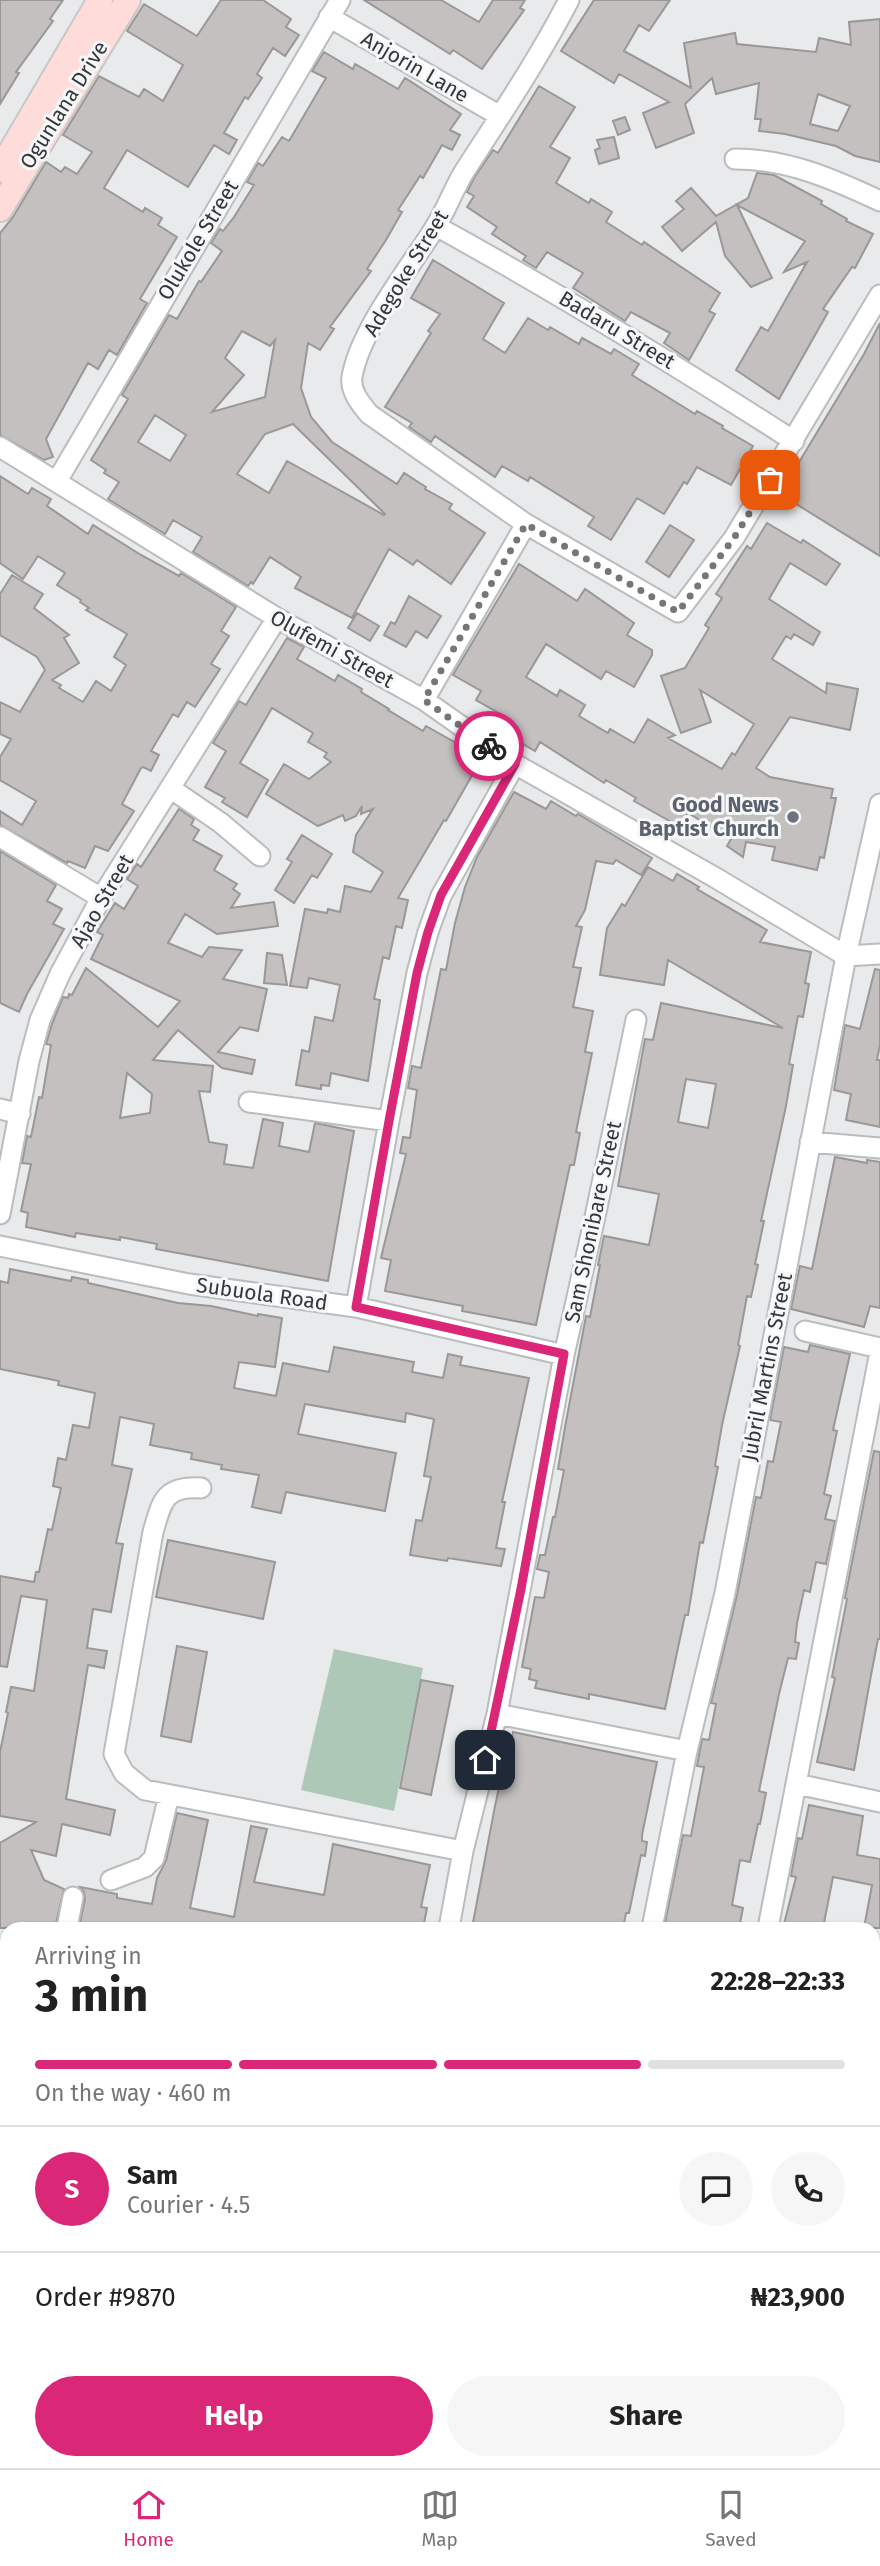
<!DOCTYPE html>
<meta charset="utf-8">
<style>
body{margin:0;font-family:"Fira Sans",sans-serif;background:#f6f6f6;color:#222;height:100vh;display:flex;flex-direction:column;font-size:26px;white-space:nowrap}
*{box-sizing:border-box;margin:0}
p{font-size:23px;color:#767676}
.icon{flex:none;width:38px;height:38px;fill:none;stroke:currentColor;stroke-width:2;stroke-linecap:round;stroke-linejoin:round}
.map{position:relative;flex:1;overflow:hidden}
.side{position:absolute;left:0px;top:1922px;width:880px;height:548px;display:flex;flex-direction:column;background:#fff;border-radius:21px 21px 0 0;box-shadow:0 2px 5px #0004}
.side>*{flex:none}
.pin{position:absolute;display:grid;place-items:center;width:60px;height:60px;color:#fff;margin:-30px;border-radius:14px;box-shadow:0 4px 10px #0006}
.courier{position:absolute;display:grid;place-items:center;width:70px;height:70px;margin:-35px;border:5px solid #db2777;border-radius:50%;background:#fff;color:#222;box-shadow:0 2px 9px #0007}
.head em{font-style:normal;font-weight:700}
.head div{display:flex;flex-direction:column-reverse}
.head{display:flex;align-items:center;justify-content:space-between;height:119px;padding:0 35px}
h1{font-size:46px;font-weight:700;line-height:52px}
.bar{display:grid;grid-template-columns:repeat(4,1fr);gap:10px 7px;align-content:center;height:84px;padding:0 35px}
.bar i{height:9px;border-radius:5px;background:#e0e0e0}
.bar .current{background:#db2777}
.bar p{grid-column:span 4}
.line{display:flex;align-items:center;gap:18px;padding:0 35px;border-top:2px solid #e0e0e0}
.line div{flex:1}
.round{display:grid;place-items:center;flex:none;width:74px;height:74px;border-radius:37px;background:#f6f6f6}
.primary-button{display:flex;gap:14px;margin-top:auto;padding:14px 35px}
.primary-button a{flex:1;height:80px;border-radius:42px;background:#db2777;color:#fff;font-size:28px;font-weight:700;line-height:80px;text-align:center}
.primary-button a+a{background:#f6f6f6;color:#222}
.tab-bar{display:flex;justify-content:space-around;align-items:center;height:98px;border-top:2px solid #e0e0e0;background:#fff;font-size:19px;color:#767676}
.tab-bar a{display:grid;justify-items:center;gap:4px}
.tab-bar .current{color:#db2777}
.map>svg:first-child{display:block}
</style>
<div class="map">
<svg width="880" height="2468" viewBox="0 0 880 2468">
<rect width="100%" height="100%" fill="#e8eaec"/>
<path fill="#aec8b7" d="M334,1649L423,1668L394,1811L301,1790Z"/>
<path fill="#c3c0bf" stroke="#9a9797" stroke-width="2" fill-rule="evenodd" d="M0,0H63L50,19L53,21L16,72L19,73L0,104Z
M221,0H263L291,19L286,27L299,35L285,56L273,48L257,74L262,78L248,99L245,97L224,133L237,140L229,154L214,145L188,187L127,150L104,188L143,212L145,208L162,218L158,225L177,237L140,299L147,303L117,355L109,350L98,369L88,363L46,439L53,457L44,460L0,435V233L13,217L46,162L61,172L65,167L77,174L92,152L63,135L99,76L139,97L144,89L163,101L183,65L127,31L144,4L197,36Z
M364,0H441L479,22L493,0H525L520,8L524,10L482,69L453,50L450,54Z
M594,0H670L649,31L639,25L624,51L691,88L684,43L735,33L737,44L816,52L819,38L851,45L849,22L880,19V162L855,156L836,146L785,134L759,131L761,119H755L759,83L716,94L712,78L685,104L694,133L656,148L643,113L669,102L619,74L614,83L561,51ZM818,94L850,106L838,131L810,124Z
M324,52L353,69L355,64L398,89L405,78L461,114L450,130L460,135L452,150L442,145L423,178L420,176L398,210L402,212L386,240L367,269L371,271L330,327L334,329L320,350L308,343L301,388L311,417L332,442L397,484L404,473L426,487L425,489L452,504L449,509L485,533L451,584L417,560L413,565L389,549L352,618L295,588L301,577L270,557L253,584L251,582L248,586L193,552L202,537L173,520L165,534L108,499L119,482L104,473L106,470L91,460L128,399L122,395L169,315L177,319L199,281L201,282L222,251L211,243L220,229L223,231L234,217L254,185L247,182L258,163L263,166L282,137L289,141L326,78L312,71ZM242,331L270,346L275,340L265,397L212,412L244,375L225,358ZM155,415L186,435L170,461L138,442ZM293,424L385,514L384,515L287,461L269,493L237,474L265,434Z
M539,86L575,107L550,147L570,158L556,183L589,203L591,199L612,212L606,222L642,245L644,242L720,293L709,311L715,314L689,360L664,343L670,333L631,312L625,321L573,288L583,273L547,252L536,268L523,260L526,256L492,234L497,227L467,207L474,196L467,192L474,178L493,150L498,153Z
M625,117L630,130L618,135L613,121Z
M614,137L619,158L599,164L595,150L600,148L597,140Z
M757,173L774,175L822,201L821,204L847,219L846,221L873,234L855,268L852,267L823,309L828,312L779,399L736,370L761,327L768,331L807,262L784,272L805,241L737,205L772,278L751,287L725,256L716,222L682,251L662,227L684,209L676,201L691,188L716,216L748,198Z
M433,260L504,303L483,339L505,353L528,318L548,330L550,327L579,344L582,338L611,354L614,349L639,364L632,375L695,414L697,411L723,426L722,428L753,446L731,485L697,467L687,484L684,482L664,514L637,498L611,540L588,526L594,517L530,477L528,481L502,466L495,477L435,436L431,442L409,427L412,423L385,407L431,333L428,331L440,314L411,298Z
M880,323V556L780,494L864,354Z
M0,476L28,494L32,488L51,499L47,506L88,534L93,525L141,555L179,576L181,573L236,607L221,631L229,636L211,664L220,669L195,707L187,702L178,717L173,714L151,751L159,755L151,771L143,767L141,768L122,804L134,811L108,851L95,846L85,868L68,861L67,863L0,825V811L22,825L36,801L0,780V757L11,739L0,734V702L20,712L45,670L37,657L0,635V594L12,575L43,594L34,608L69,635L64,638L79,663L52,680L61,685L59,688L83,702L96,681L111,691L126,665L114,657L127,634L86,610L89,608L80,602L81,600L57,585L65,573L38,556L23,579L0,563Z
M767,523L801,543L803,540L840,564L826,585L790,563L769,599L820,632L813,645L794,634L791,639L786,636L772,659L826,693L827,683L858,689L850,730L790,717L756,768L770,777L833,789L831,798H836L824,858L820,857L817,870L772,860L775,847L746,842L743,857L727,846L731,839L688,813L680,827L634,801L636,798L606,780L604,783L540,742L535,751L496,728L504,716L476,700L481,691L453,675L519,564L577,601L585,589L634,623L627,635L652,650V655L634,687L606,671L601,679L546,644L526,677L557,696L560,690L585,705L579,716L608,733L610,729L634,743L648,719L675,735L668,738L722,769L732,753L735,755L754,724L700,690L711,722L681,733L661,676L685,668L709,628L705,625L722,598L716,594L747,546L751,549Z
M670,525L694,540L669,577L646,562Z
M409,596L441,616L427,638L416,631L406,647L384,635L391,622L395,624Z
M357,613L379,626L370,641L348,628Z
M287,638L304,647L297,659L335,681L338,675L362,689L361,692L389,709L388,710L423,731L426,726L470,751L466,759L478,765L446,821L444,820L398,898L408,900L402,928L396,926L389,959L383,957L374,999L380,1000L368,1081L331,1073L329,1086L321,1085V1089L296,1085L302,1050L309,1052L315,1017L333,1021L340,985L309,978L307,988L290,986L305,909L327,913L328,909L340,912L345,886L371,892L383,872L353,852L356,835L373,809L361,814L362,806L356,816L345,821L343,815L318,826L266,794L284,764L309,779L331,762L324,757L327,753L308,742L313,733L272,708L240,763L268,780L247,817L222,802L225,798L205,787L226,751L213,743L239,701L246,705Z
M514,792L546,809L551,801L576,816L578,814L652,858L641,875L616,860L613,864L596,861L585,910L576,926L582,927L573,967L581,968L573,1007L593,1011L585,1052L592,1053L576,1132L580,1133L574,1165H570L536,1325L462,1311L463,1306L385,1291L391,1260L381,1258L406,1154L400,1153L403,1137L410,1138L417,1090L408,1088L412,1066L421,1068L441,969L446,970L455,923L465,887L477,857Z
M179,809L194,819L191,825L199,830L193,840L222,856L214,870L237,884L233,889L240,894L231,908L274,902L278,926L217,934L185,914L168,943L202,957L209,947L242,950L223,979L267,989L258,1031L240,1027L218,1052L255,1060L252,1074L222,1068L178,1030L153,1060L213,1066L210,1092L199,1091L209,1142L227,1145L224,1164L253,1168L263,1119L283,1123L279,1146L309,1152L315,1123L354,1131L328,1281L156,1249L157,1244L120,1237V1240L76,1233L75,1237L26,1227L28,1213L21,1211L31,1164L22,1163L27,1136L31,1137L39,1097L42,1098L51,1045L46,1044L52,1024L63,997L68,998L69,994L72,995L86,968L158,1027L180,1001L91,959L103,935L97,932L115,903L124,909L138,886L127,879L137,864L141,867ZM127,1073L152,1094L150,1113L120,1118Z
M302,835L332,854L317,878L312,875L294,903L275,890L292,862L287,859Z
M0,851L56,885L47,901L62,909L53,924L64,929L27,994L19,1012L0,1003Z
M648,867L673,881L677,874L699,887L697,889L767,930L760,942L811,952L805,983L809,984L803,1017L798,1016L789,1064L793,1065L786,1106L761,1221H764L755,1264L758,1265L751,1297L747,1296L738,1345L740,1346L722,1425L715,1466L718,1467L703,1543L700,1542L688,1615H685L665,1709L589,1694V1699L535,1688L537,1681L529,1679L531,1669L522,1667L535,1597L544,1598L549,1572L537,1569L540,1555H545L553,1517H555L564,1470L558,1469L565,1427L586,1316L590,1317L600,1265H598L604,1236L649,1245L659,1194L618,1186L645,1039L653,1040L661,1003L783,1028L668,960L664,985L600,975L607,928L622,904L625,906ZM686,1079L716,1084L708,1128L678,1122Z
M267,953L282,955L287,985L264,983Z
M875,969L880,970V1045L877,1060H880V1127L846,1120L851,1094L834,1090L845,1025L860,1029Z
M835,1157L867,1163V1160L880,1162V1308L870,1306L864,1327L791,1309L800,1266L812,1269Z
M10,1269L71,1281L72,1277L88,1280V1283L178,1303L211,1306L258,1316V1314L282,1318L275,1367L239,1362L234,1388L276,1396L283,1363L329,1372L334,1347L414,1362L412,1372L443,1378L448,1354L462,1357L460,1365L529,1378L502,1502H505L496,1548L505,1549L501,1566L448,1558L447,1561L410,1555L416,1520L422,1521L431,1477L424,1476L434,1419L406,1413L405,1422L305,1404L298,1434L396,1453L385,1511L286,1492L281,1513L252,1507L259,1475L221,1469L222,1465L191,1459L192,1453L150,1445L154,1424L120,1417L112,1465L132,1469L116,1543L123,1544L111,1612L93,1609L87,1648L107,1651L104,1668L88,1665L66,1799L115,1810L110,1835L62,1824L56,1856L31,1850L44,1880L64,1889L55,1928H0V1843L36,1822L0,1816V1752L8,1713L6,1712L11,1687L34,1691L47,1600L21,1596L7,1667L0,1666V1576L34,1582L36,1572H39L48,1529L52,1530L61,1488L53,1486L58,1458L66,1460L73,1425L89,1428L95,1393L58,1385L59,1381L0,1369V1281L8,1283Z
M810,1345L850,1354L833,1430L837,1431L824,1494L831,1496L825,1519L835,1521L826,1564L816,1562L810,1592L804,1590L797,1623L795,1642L799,1643L796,1659L788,1658L779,1694L759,1791L766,1793L760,1824H758L750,1862L740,1860L732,1905L743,1908L739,1928H664L683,1835L691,1836L704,1767L697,1766L702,1739L709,1740L716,1704L711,1703L737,1595L756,1497L761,1498L768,1461L773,1462L781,1422L770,1420L784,1347L808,1352Z
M874,1451L880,1452V1639H878L871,1675L854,1770L817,1762L835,1678L832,1677L847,1599L845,1598Z
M168,1540L275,1562L263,1619L156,1597Z
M177,1646L207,1652L191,1742L161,1736Z
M421,1680L453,1686L431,1795L400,1788Z
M513,1732L657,1762L642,1835V1841L647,1842L645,1856L641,1855L629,1913H626L623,1928H472L495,1806L503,1769H506Z
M809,1805L863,1816L857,1855L880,1859V1928H864L872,1885L833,1877L823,1928H783L796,1877L791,1876L798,1838L802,1839Z
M177,1813L208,1820L190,1908L234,1917L251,1826L267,1829L254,1882L324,1895L333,1844L430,1865L421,1907L427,1908L423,1928H361L338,1924L337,1927L298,1923L297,1928H79L85,1899L84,1892L80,1887L117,1894V1898L152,1904L157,1878L166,1861Z"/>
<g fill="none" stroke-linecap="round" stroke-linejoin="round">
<g stroke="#babcbe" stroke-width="23">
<path id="minor" d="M569,0C538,60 500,116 464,172C453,190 446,211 434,229C409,269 360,330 352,377C350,391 360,403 369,414L526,524L678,612L734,538L880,295
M329,17L500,116
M735,159C788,159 833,179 880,201
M436,226C558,293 677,366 794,441
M0,447L277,618L424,700L515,764L716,878L846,956L880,954
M57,481L340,0
M424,700L526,524
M170,788L221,823L260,856
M0,837L101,898
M249,1102L389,1121
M0,1109L20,1114
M810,1142L880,1148
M0,1214L29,1061L40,1020L60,974L101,898L277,618
M0,1246L189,1284L356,1307L564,1355
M356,1307L389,1121L417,973L428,932L441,896L515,764
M805,1331L880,1348
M201,1488C164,1486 162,1501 153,1532L114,1754L124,1773L145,1790L463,1851
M497,1714L687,1751
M797,1784L880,1802
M111,1880L145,1867L154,1858L169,1795
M67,1928L73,1897
M449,1928L463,1851L497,1714L564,1355L595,1217L636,1020
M652,1928L687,1751L725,1593L846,956L880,804
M768,1928L880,1352
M0,2064L7,2065
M873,2242L880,2243
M873,2407L880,2348
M120,2468L121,2462
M553,2468L555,2462
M863,2468L865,2462"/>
</g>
<g stroke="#c7c7c7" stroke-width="28">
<path id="major" d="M0,170L100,0
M0,209L128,0"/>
</g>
<use href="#minor" stroke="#fff" stroke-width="19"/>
<use href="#major" stroke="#fddcda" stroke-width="24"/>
</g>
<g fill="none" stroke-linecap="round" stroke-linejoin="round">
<path stroke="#747677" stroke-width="7" stroke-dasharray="0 12.6" d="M489,746L424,700L526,524L678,612L734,538L770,480"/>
<path stroke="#db2777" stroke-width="9" d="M485,1760L521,1589L564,1354L356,1307L389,1121L417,973L428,932L441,895L515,764L489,746"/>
</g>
<circle fill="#6b7280" stroke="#f5f7f9" stroke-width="2.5" cx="793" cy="817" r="7"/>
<g text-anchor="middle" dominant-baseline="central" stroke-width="6" stroke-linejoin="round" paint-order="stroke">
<g font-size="21" fill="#363738" stroke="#f5f7f9">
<text transform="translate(415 67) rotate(30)">Anjorin Lane</text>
<text transform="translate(64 105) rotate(-58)">Ogunlana Drive</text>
<text transform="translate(198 240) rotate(-59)">Olukole Street</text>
<text transform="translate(406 273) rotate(-59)">Adegoke Street</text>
<text transform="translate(617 330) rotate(31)">Badaru Street</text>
<text transform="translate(332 649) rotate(29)">Olufemi Street</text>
<text transform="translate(102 901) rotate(-60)">Ajao Street</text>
<text transform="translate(593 1222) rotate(-78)">Sam Shonibare Street</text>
<text transform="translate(262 1294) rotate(8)">Subuola Road</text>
<text transform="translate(767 1367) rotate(-79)">Jubril Martins Street</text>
</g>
<g font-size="21" font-weight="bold" fill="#5b616d" stroke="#f5f7f9" text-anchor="end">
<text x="779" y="805">Good News<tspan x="779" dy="24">Baptist Church</tspan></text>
</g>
</g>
</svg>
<div class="pin" style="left:770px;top:480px;background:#ea580c"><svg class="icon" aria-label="bag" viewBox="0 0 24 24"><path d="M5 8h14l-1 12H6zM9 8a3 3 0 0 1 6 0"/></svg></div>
<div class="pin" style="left:485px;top:1760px;background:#1f2937"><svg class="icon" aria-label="home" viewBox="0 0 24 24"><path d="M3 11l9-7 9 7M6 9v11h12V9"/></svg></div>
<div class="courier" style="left:489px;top:746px"><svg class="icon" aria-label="bike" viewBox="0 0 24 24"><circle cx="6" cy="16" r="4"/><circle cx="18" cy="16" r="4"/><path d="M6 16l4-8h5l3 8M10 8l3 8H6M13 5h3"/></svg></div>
<section class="side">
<div class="head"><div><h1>3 min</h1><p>Arriving in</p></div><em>22:28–22:33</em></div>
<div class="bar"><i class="current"></i><i class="current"></i><i class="current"></i><i></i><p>On the way · 460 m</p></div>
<div class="line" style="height:126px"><b class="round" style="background:#db2777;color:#fff">S</b><div><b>Sam</b><p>Courier · 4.5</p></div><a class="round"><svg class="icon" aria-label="chat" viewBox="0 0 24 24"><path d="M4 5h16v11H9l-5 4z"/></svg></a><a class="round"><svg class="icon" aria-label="phone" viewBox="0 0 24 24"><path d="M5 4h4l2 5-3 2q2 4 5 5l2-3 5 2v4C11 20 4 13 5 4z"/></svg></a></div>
<div class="line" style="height:91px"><div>Order #9870</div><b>₦23,900</b></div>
<div class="primary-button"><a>Help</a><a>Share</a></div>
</section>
</div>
<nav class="tab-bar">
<a class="current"><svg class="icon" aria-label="home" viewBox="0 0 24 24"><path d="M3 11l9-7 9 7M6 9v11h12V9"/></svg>Home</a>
<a><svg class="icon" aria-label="map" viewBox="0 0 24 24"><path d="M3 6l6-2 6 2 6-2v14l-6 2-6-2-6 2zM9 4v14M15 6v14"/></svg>Map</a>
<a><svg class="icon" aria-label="saved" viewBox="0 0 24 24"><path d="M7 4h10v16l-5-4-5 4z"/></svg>Saved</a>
</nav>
